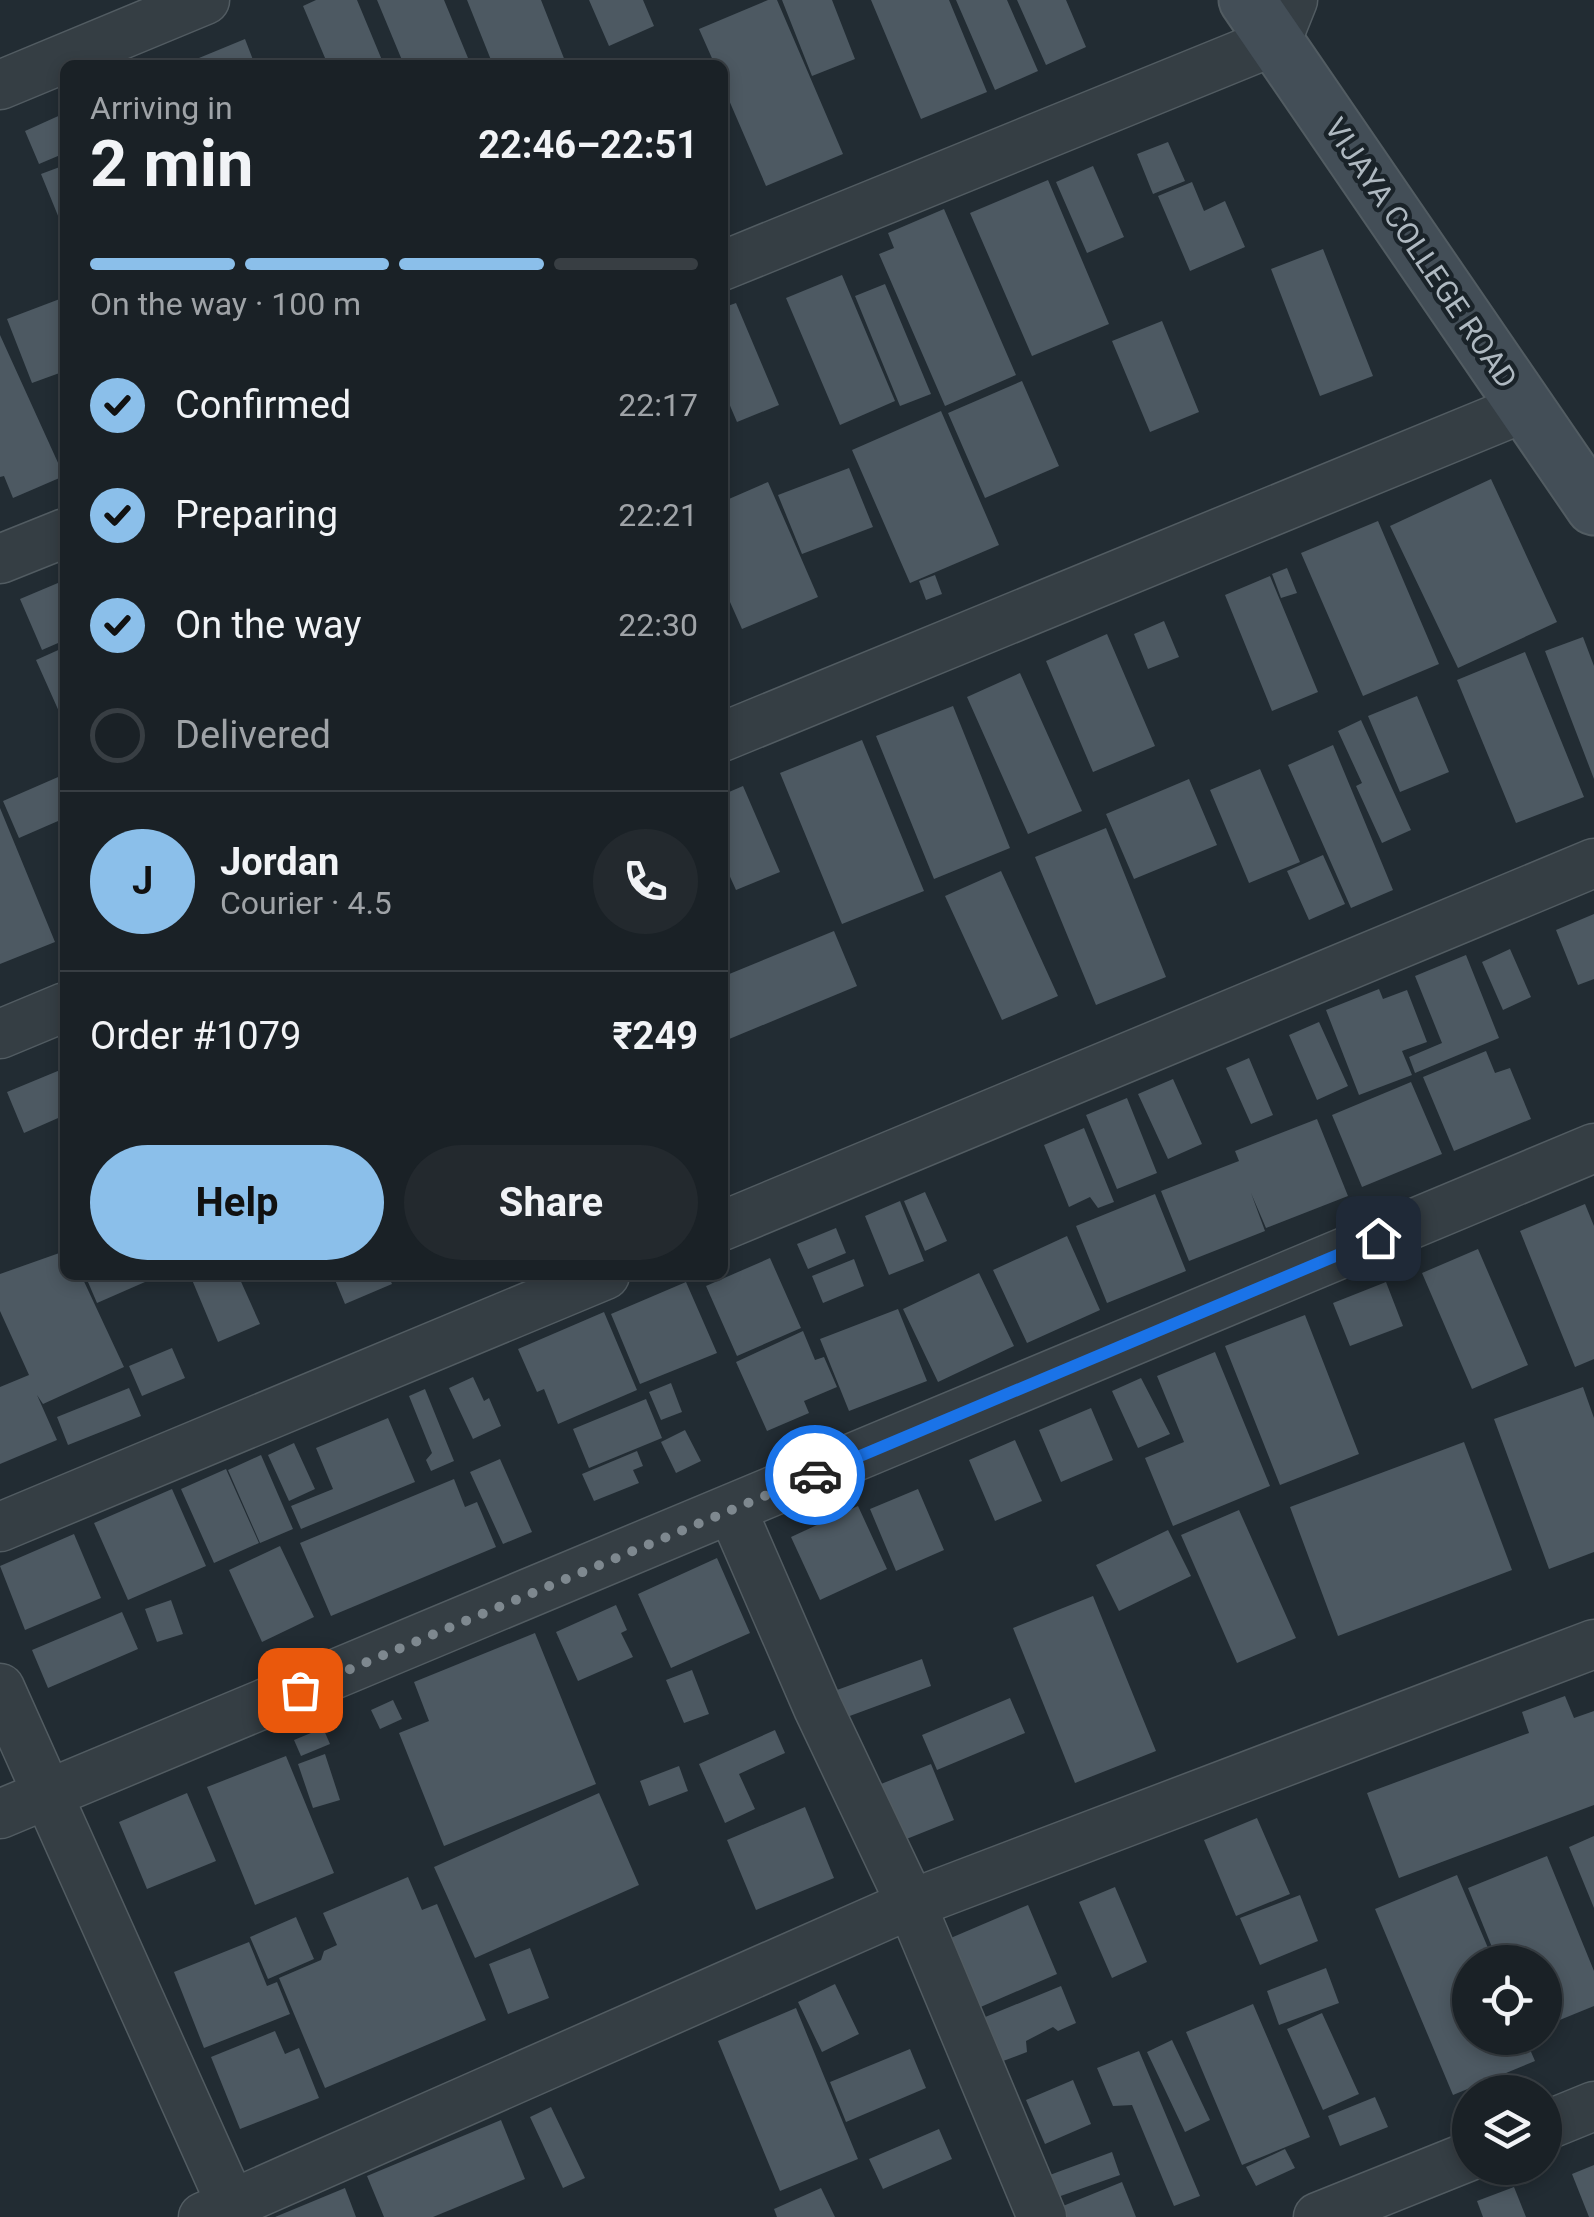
<!DOCTYPE html>
<meta charset="utf-8">
<style>
body{margin:0;font-family:Roboto,sans-serif;background:#23292e;color:#f1f3f6;height:100vh;display:flex;flex-direction:column;font-size:38px;white-space:nowrap}
*{box-sizing:border-box;margin:0}
p{font-size:32px;color:#9fa3a7}
.icon{flex:none;width:55px;height:55px;fill:none;stroke:currentColor;stroke-width:2;stroke-linecap:round;stroke-linejoin:round}
.map{position:relative;flex:1;overflow:hidden}
.drawer{position:absolute;left:60px;top:60px;width:668px;height:1220px;display:flex;flex-direction:column;background:#1a2126;border-radius:15px;box-shadow:0 5px 15px #0003,0 0 0 2px #383e43}
.drawer>*{flex:none}
.buttons{position:absolute;left:1452px;top:1945px;display:grid;gap:20px}
.buttons a{display:grid;place-items:center;width:110px;height:110px;border-radius:50%;background:#1a2126;box-shadow:0 5px 15px #0003,0 0 0 2px #383e43;font-size:50px}
.pin{position:absolute;display:grid;place-items:center;width:85px;height:85px;color:#fff;margin:-42px;border-radius:20px;box-shadow:0 5px 15px #0006}
.courier{position:absolute;display:grid;place-items:center;width:100px;height:100px;margin:-50px;border:8px solid #1a73e8;border-radius:50%;background:#fff;color:#222;box-shadow:0 2px 12px #0007}
.overview em{font-style:normal;font-weight:700}
.overview div{display:flex;flex-direction:column-reverse}
.overview{display:flex;align-items:center;justify-content:space-between;height:170px;padding:0 30px}
h1{font-size:65px;font-weight:700;line-height:75px}
.bar{display:grid;grid-template-columns:repeat(4,1fr);gap:15px 10px;align-content:center;height:120px;padding:0 30px}
.bar i{height:12px;border-radius:8px;background:#383e43}
.bar .on{background:#8bbfea}
.bar p{grid-column:span 4}
.line{display:flex;align-items:center;gap:25px;padding:0 30px;border-top:2px solid #383e43}
.line div{flex:1}
.round{display:grid;place-items:center;flex:none;width:105px;height:105px;border-radius:52px;background:#23292e}
ol{padding:0 30px;list-style:none}
li{display:flex;align-items:center;gap:30px;height:110px}
li p{margin-inline-start:auto}
li .icon{padding:10px;border-radius:50%;background:#8bbfea;color:#111;stroke-width:4}
li:last-child{color:#9fa3a7}
li i{width:55px;height:55px;border:5px solid #383e43;border-radius:50%}
.button{display:flex;gap:20px;margin-top:auto;padding:20px 30px}
.button a{flex:1;height:115px;border-radius:60px;background:#8bbfea;color:#111;font-size:40px;font-weight:700;line-height:115px;text-align:center}
.button a+a{background:#23292e;color:#f1f3f6}
.map>svg:first-child{display:block}
</style>
<div class="map">
<svg width="1594" height="2217" viewBox="0 0 1594 2217">
<rect width="100%" height="100%" fill="#222c33"/>
<path fill="#4d5962" d="M316,0H357L384,65H328L303,6Z
M377,0H444L468,58L452,65H404Z
M467,0H541L565,61L556,65H493Z
M589,0H643L654,26L609,46Z
M768,0H777L843,154L766,186L722,84V65H715L699,29Z
M782,0H832L855,59L812,76Z
M871,0H949L987,92L921,119Z
M956,0H1007L1038,71L995,90Z
M1017,0H1066L1086,47L1046,65Z
M245,39L255,65H182Z
M65,113V153L39,164L25,131Z
M1168,142L1185,181L1153,194L1137,154Z
M65,165V233L41,174Z
M1093,166L1124,237L1087,253L1056,182Z
M1048,180L1109,324L1032,356L970,213Z
M1192,182L1204,211L1225,201L1245,247L1190,271L1158,196Z
M944,209L1016,375L945,406L879,254L894,248L888,233Z
M1323,249L1373,376L1320,396L1271,269Z
M842,275L895,401L840,425L786,298Z
M885,284L931,394L900,406L855,296Z
M65,297V371L32,383L7,319Z
M736,303L779,405L737,422L722,387V308Z
M1162,321L1199,412L1150,432L1112,341Z
M0,335L64,476L13,498L4,476L0,477Z
M1022,381L1059,466L985,498L948,413Z
M941,411L999,545L910,583L852,450Z
M849,468L873,527L802,554L778,495Z
M1491,479L1557,622L1458,668L1390,526Z
M768,482L818,597L742,629L722,584V502Z
M1378,521L1439,664L1363,696L1301,553Z
M1287,568L1297,593L1281,598L1272,574Z
M935,575L942,594L926,600L919,581Z
M1270,576L1318,692L1272,711L1225,595Z
M65,580V640L42,650L20,599Z
M1164,621L1179,657L1148,669L1134,634Z
M1107,634L1155,746L1093,772L1046,661Z
M1583,637L1594,666V779L1545,651Z
M65,647V725L36,660Z
M1525,652L1584,797L1516,823L1457,680Z
M1020,673L1082,811L1028,834L967,697Z
M1417,696L1449,772L1400,792L1368,716Z
M953,706L1010,848L934,879L876,736Z
M1361,720L1411,830L1382,843L1356,786L1362,783L1338,731Z
M862,740L924,891L842,924L780,773Z
M1333,745L1393,890L1351,908L1288,765Z
M1260,769L1300,862L1249,883L1210,790Z
M65,774V818L19,838L3,801Z
M1189,779L1217,845L1134,879L1106,814Z
M743,786L780,872L736,890L722,859V795Z
M0,808L55,942L0,964Z
M1106,828L1166,977L1096,1005L1035,857Z
M1323,855L1345,904L1309,920L1287,871Z
M1001,871L1058,996L1002,1020L945,896Z
M1594,914V979L1578,985L1556,930Z
M834,931L857,986L722,1042V977Z
M1510,949L1531,997L1503,1010L1482,962Z
M1466,955L1499,1038L1415,1073L1409,1057L1442,1043L1415,976Z
M1379,989L1383,999L1407,990L1427,1042L1402,1051L1412,1075L1359,1095L1326,1010Z
M1319,1022L1348,1086L1317,1100L1289,1035Z
M1486,1051L1495,1073L1510,1068L1531,1119L1454,1151L1423,1077Z
M1249,1058L1273,1115L1251,1124L1226,1068Z
M65,1068V1115L24,1133L7,1092Z
M1173,1079L1202,1144L1168,1159L1138,1094Z
M1411,1082L1442,1154L1362,1187L1332,1115Z
M1127,1098L1157,1173L1117,1189L1086,1115Z
M1317,1119L1348,1196L1266,1228L1251,1193L1265,1231L1189,1261L1161,1191L1239,1161L1235,1151Z
M1084,1128L1114,1202L1098,1208L1090,1197L1069,1207L1044,1145Z
M925,1192L947,1241L925,1251L904,1201Z
M1155,1194L1186,1271L1107,1303L1076,1226Z
M900,1201L924,1261L889,1275L865,1216Z
M1585,1204L1594,1226V1359L1575,1367L1520,1231Z
M836,1228L846,1253L808,1269L797,1244Z
M1067,1236L1100,1310L1027,1343L993,1270Z
M1478,1249L1528,1365L1472,1389L1422,1273Z
M65,1251V1275H81L124,1367L43,1404L37,1395L57,1440L0,1464V1387L29,1375L0,1311V1274Z
M770,1258L801,1328L737,1356L706,1286Z
M854,1259L864,1286L823,1303L812,1276Z
M979,1273L1014,1346L938,1382L903,1309Z
M85,1275H161L97,1303Z
M190,1275H238L260,1324L218,1342Z
M333,1275H388L392,1284L345,1304Z
M686,1282L717,1353L640,1384L611,1314Z
M1386,1282L1403,1326L1350,1346L1333,1303Z
M898,1309L927,1381L849,1411L820,1339Z
M604,1312L637,1390L558,1424L544,1389L537,1392L518,1349Z
M1305,1315L1359,1454L1280,1485L1225,1346Z
M803,1331L815,1360L824,1357L837,1387L804,1401L809,1413L767,1431L736,1362Z
M172,1348L185,1378L142,1396L129,1366Z
M1215,1352L1270,1486L1173,1526L1145,1458L1184,1442L1157,1376Z
M473,1377L484,1401L489,1398L501,1426L473,1439L449,1388Z
M1141,1378L1170,1434L1138,1448L1112,1391Z
M671,1383L682,1412L661,1420L649,1392Z
M1583,1387L1594,1418V1552L1549,1569L1494,1419Z
M129,1388L141,1416L68,1445L57,1417Z
M425,1389L454,1461L431,1471L426,1460L432,1453L409,1396Z
M646,1399L662,1438L589,1468L573,1429Z
M1091,1408L1113,1460L1061,1482L1039,1430Z
M388,1418L415,1482L301,1529L291,1506L333,1489L316,1448Z
M685,1430L701,1461L676,1473L661,1442Z
M1015,1440L1042,1501L995,1521L969,1460Z
M1464,1442L1512,1570L1338,1636L1290,1507Z
M294,1443L315,1489L289,1501L268,1455Z
M637,1451L643,1466L633,1470L639,1483L594,1501L582,1474Z
M261,1455L293,1529L260,1543L228,1470Z
M500,1459L532,1532L503,1544L470,1472Z
M226,1469L259,1543L214,1563L181,1489Z
M454,1479L465,1507L477,1502L496,1547L331,1616L300,1543Z
M172,1489L206,1566L128,1600L94,1523Z
M918,1489L944,1550L896,1571L870,1509Z
M858,1506L887,1569L820,1600L791,1537Z
M1239,1510L1296,1638L1237,1663L1181,1535Z
M1168,1530L1191,1576L1119,1611L1096,1565Z
M74,1534L101,1598L25,1630L0,1566Z
M280,1546L314,1617L262,1642L229,1570Z
M717,1558L750,1633L671,1668L638,1594Z
M1093,1596L1156,1751L1075,1783L1013,1628Z
M171,1600L183,1634L157,1642L145,1609Z
M616,1605L627,1630L621,1633L633,1657L578,1681L556,1632Z
M122,1612L138,1649L48,1688L32,1650Z
M535,1633L596,1784L444,1846L399,1733L429,1721L414,1682Z
M922,1659L931,1686L847,1717L837,1690Z
M692,1670L709,1714L684,1723L666,1680Z
M1565,1696L1574,1718L1594,1711V1805L1399,1878L1367,1793L1529,1733L1522,1712Z
M1010,1698L1025,1733L937,1770L922,1735Z
M393,1700L402,1719L380,1729L371,1710Z
M323,1728L330,1744L301,1756L294,1740Z
M775,1730L785,1753L739,1774L755,1809L725,1823L699,1764Z
M325,1754L340,1800L313,1808L298,1764Z
M286,1756L334,1873L255,1905L207,1787Z
M931,1764L954,1820L904,1840L881,1784Z
M679,1766L688,1791L649,1806L640,1781Z
M187,1793L216,1861L147,1889L119,1822Z
M599,1793L639,1885L475,1958L434,1867Z
M805,1807L834,1878L756,1910L727,1840Z
M1257,1818L1290,1894L1236,1916L1204,1840Z
M1594,1836V1908L1569,1847Z
M1547,1856L1594,1971V2006L1545,2026V1962H1498L1468,1888Z
M1457,1875L1494,1962H1470V2038H1525L1535,2061L1453,2095L1375,1909Z
M408,1877L422,1910L437,1904L486,2020L325,2088L279,1978L321,1960L324,1951L337,1945L323,1913Z
M1115,1887L1147,1962L1112,1978L1079,1902Z
M1300,1895L1318,1941L1260,1965L1240,1918Z
M1028,1905L1057,1974L976,2009L946,1940Z
M296,1917L314,1959L268,1979L250,1937Z
M249,1942L267,1986L277,1982L290,2014L204,2048L174,1972Z
M530,1948L549,1998L508,2014L489,1964Z
M1326,1968L1339,2003L1279,2025L1267,1991Z
M835,1984L859,2034L822,2052L798,2002Z
M1061,1986L1076,2023L1058,2031L1053,2027L1026,2041L1027,2052L995,2064L978,2020Z
M1253,2004L1310,2137L1242,2165L1186,2032Z
M796,2008L858,2159L780,2191L718,2041Z
M1322,2013L1359,2094L1323,2110L1287,2029Z
M275,2031L285,2054L299,2048L319,2098L240,2129L211,2057Z
M1172,2040L1210,2120L1185,2132L1147,2052Z
M910,2049L926,2088L846,2122L830,2082Z
M1139,2051L1200,2196L1174,2206L1132,2105L1113,2106L1097,2068Z
M1073,2080L1091,2124L1045,2144L1026,2100Z
M1375,2097L1388,2127L1340,2146L1328,2116Z
M551,2107L585,2178L563,2188L530,2117Z
M501,2120L525,2179L433,2217H384L367,2176Z
M939,2129L952,2159L883,2189L869,2159Z
M1285,2149L1295,2168L1256,2186L1246,2167Z
M1112,2152L1120,2175L1055,2198L1047,2176Z
M1594,2165V2217H1589L1572,2174Z
M1122,2182L1136,2217H1067L1063,2206Z
M1514,2187L1526,2217H1483L1477,2201Z
M345,2188L356,2217H275Z
M821,2188L835,2217H777L774,2209Z"/>
<g fill="none" stroke-linecap="round" stroke-linejoin="round">
<g stroke="#525c62" stroke-width="51">
<path id="street" d="M0,85L205,0
M722,266L1277,40L1293,0
M0,559L65,533
M722,737L1526,407
M0,1034L65,1007
M722,1226L1594,863
M732,1510L818,1708L911,1904L1042,2217
M0,1527L605,1275
M0,1688L237,2217
M0,1814L1594,1148
M1545,2126L1594,2106
M203,2217L911,1904L1594,1644
M1318,2217L1470,2156"/>
</g>
<g stroke="#525c62" stroke-width="59">
<path id="secondary" d="M1247,0L1594,507"/>
</g>
<use href="#street" stroke="#353e44" stroke-width="48"/>
<use href="#secondary" stroke="#434e57" stroke-width="55"/>
</g>
<g fill="none" stroke-linecap="round" stroke-linejoin="round">
<path stroke="#7e888f" stroke-width="10" stroke-dasharray="0 18" d="M300,1690L815,1475"/>
<path stroke="#1a73e8" stroke-width="12" d="M815,1475L1378,1238"/>
</g>
<g text-anchor="middle" dominant-baseline="central" stroke-width="9" stroke-linejoin="round" paint-order="stroke">
<g font-size="30" fill="#afb9c1" stroke="#1a2329">
<text transform="translate(1421 253) rotate(56)">VIJAYA COLLEGE ROAD</text>
</g>
</g>
</svg>
<div class="buttons">
<a><svg class="icon" aria-label="locate" viewBox="0 0 24 24"><circle cx="12" cy="12" r="6"/><path d="M12 2v4M12 18v4M2 12h4M18 12h4"/></svg></a>
<a><svg class="icon" aria-label="layers" viewBox="0 0 24 24"><path d="M12 4l9 5-9 5-9-5zM3 14l9 5 9-5"/></svg></a>
</div>
<div class="pin" style="left:300px;top:1690px;background:#ea580c"><svg class="icon" aria-label="bag" viewBox="0 0 24 24"><path d="M5 8h14l-1 12H6zM9 8a3 3 0 0 1 6 0"/></svg></div>
<div class="pin" style="left:1378px;top:1238px;background:#1f2937"><svg class="icon" aria-label="home" viewBox="0 0 24 24"><path d="M3 11l9-7 9 7M6 9v11h12V9"/></svg></div>
<div class="courier" style="left:815px;top:1475px"><svg class="icon" aria-label="car" viewBox="0 0 24 24"><path d="M5 17H2v-5l4-1 3-4h7l3 4 3 1v5h-3M9 17h6M6 11h13"/><circle cx="7" cy="17" r="2"/><circle cx="17" cy="17" r="2"/></svg></div>
<section class="drawer">
<div class="overview"><div><h1>2 min</h1><p>Arriving in</p></div><em>22:46–22:51</em></div>
<div class="bar"><i class="on"></i><i class="on"></i><i class="on"></i><i></i><p>On the way · 100 m</p></div>
<ol>
<li><svg class="icon" aria-label="check" viewBox="0 0 24 24"><path d="M5 12l5 5 9-10"/></svg>Confirmed<p>22:17</p></li>
<li><svg class="icon" aria-label="check" viewBox="0 0 24 24"><path d="M5 12l5 5 9-10"/></svg>Preparing<p>22:21</p></li>
<li><svg class="icon" aria-label="check" viewBox="0 0 24 24"><path d="M5 12l5 5 9-10"/></svg>On the way<p>22:30</p></li>
<li><i></i>Delivered</li>
</ol>
<div class="line" style="height:180px"><b class="round" style="background:#8bbfea;color:#111">J</b><div><b>Jordan</b><p>Courier · 4.5</p></div><a class="round"><svg class="icon" aria-label="phone" viewBox="0 0 24 24"><path d="M5 4h4l2 5-3 2q2 4 5 5l2-3 5 2v4C11 20 4 13 5 4z"/></svg></a></div>
<div class="line" style="height:130px"><div>Order #1079</div><b>₹249</b></div>
<div class="button"><a>Help</a><a>Share</a></div>
</section>
</div>
